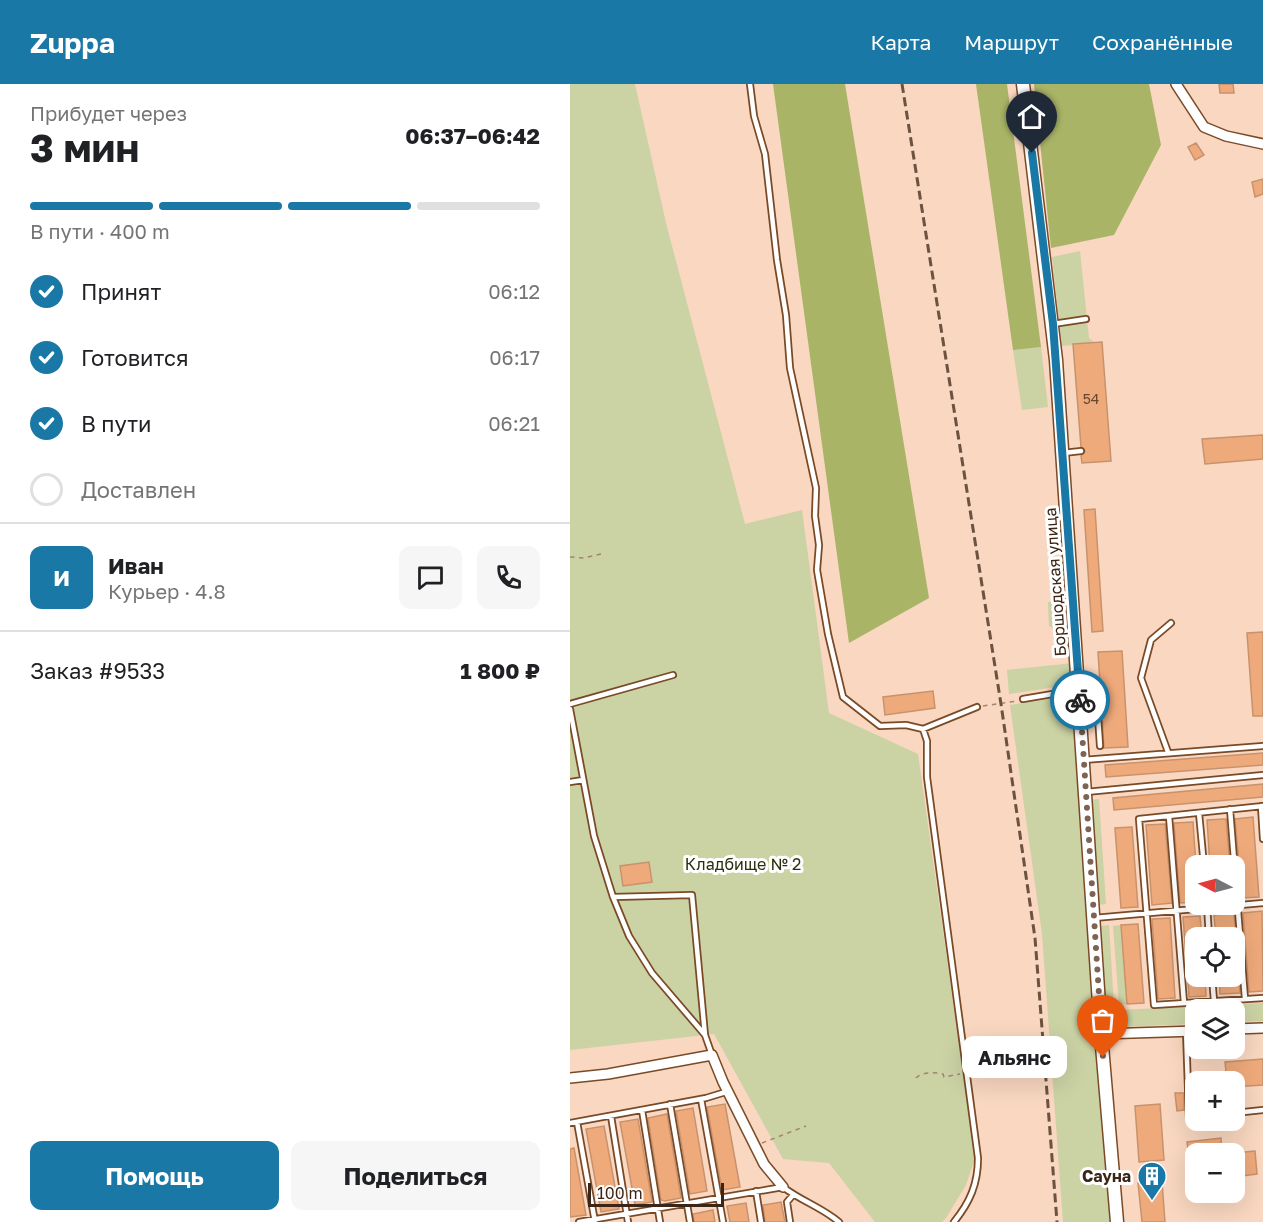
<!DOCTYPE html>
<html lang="ru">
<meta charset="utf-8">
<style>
body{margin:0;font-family:"Golos Text",sans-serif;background:#f6f6f6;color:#202124;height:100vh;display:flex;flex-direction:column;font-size:22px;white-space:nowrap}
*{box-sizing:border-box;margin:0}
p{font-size:20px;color:#757577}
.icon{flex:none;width:33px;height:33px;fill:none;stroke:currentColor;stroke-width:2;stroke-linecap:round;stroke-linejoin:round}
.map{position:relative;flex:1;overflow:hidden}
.drawer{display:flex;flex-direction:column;background:#fff;width:570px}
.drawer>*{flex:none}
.needle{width:39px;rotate:276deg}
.controls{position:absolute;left:615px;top:771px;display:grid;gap:12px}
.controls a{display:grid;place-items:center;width:60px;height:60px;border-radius:12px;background:#fff;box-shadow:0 6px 24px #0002;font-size:30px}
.scale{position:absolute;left:18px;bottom:15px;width:136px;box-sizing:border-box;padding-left:6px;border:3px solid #3b2516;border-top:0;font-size:16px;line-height:21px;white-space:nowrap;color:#3b2516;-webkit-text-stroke:4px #fff;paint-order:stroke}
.pin{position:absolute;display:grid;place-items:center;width:51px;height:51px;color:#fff;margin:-62px -26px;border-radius:50% 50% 50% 0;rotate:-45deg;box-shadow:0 0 6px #0007}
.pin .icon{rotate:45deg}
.courier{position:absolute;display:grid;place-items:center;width:60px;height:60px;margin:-30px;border:4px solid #1978a5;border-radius:50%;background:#fff;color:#222;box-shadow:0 2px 8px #0007}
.bubble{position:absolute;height:42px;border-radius:12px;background:#fff;box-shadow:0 6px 24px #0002;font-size:20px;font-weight:700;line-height:42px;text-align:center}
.head em{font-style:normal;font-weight:700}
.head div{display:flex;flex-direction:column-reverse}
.head{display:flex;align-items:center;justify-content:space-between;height:102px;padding:0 30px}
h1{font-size:39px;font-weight:700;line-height:45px}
.bar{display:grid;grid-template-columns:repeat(4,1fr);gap:9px 6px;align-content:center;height:72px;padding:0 30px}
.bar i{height:8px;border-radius:4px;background:#e0e0e0}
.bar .on{background:#1978a5}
.bar p{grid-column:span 4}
.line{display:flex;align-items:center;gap:15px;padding:0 30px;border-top:2px solid #e0e0e0}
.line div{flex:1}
.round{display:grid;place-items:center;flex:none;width:63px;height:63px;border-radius:12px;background:#f6f6f6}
ol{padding:0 30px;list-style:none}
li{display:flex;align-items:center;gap:18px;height:66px}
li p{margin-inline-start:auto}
li .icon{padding:6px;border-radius:50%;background:#1978a5;color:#fff;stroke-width:4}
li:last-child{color:#757577}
li i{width:33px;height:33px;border:3px solid #e0e0e0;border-radius:50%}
.button{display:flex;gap:12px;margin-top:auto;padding:12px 30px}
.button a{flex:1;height:69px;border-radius:12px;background:#1978a5;color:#fff;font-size:24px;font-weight:700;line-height:69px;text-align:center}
.button a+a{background:#f6f6f6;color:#202124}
header{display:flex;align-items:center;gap:36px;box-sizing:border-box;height:84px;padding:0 30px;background:#1978a5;color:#fff}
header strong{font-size:28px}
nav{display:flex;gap:33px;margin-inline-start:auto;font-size:21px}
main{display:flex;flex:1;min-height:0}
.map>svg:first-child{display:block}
</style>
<header>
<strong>Zuppa</strong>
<nav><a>Карта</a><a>Маршрут</a><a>Сохранённые</a></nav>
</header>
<main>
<section class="drawer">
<div class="head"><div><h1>3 мин</h1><p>Прибудет через</p></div><em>06:37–06:42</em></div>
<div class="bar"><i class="on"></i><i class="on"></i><i class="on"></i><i></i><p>В пути · 400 m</p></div>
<ol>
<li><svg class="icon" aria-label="check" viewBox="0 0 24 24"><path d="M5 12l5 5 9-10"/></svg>Принят<p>06:12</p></li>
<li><svg class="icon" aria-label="check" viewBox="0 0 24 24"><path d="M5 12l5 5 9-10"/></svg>Готовится<p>06:17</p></li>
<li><svg class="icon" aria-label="check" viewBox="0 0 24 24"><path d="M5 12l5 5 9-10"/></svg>В пути<p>06:21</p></li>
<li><i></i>Доставлен</li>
</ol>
<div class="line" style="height:108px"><b class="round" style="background:#1978a5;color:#fff">И</b><div><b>Иван</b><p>Курьер · 4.8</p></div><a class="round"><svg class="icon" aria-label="chat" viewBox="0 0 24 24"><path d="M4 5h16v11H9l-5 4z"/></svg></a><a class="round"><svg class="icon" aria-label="phone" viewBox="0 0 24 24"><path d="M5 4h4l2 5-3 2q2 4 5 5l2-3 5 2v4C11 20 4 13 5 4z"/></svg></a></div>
<div class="line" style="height:78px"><div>Заказ #9533</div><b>1 800 ₽</b></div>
<div class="button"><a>Помощь</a><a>Поделиться</a></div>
</section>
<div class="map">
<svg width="693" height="1138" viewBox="0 0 693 1138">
<rect width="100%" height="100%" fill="#f9d7c0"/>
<path fill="#cbd2a4" d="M0,0H65L96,139L175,440L232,426L259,629L348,670L405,1074L396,1101L376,1134L372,1138H305L259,1079L213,1075L144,950L0,966Z
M510,167L519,254L525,259L492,262L482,173Z
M471,263L478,323L452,326L443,266Z
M494,516L496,551L479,542L478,518Z
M503,579L505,600L439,610L437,586Z
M506,611L542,1138H493L472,850L440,621Z
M529,715L536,820L528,821L521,716Z
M539,841L544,922L536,923L531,842Z
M551,841L557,920L549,921L543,842Z
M693,919V937L665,938L664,926H626L625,940L551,943L550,926Z"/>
<path fill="#a9b467" d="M203,0H275L359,514L279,559Z
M406,0H437L471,263L443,266Z
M464,0H579L591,61L544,151L481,164Z"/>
<path fill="#efaa7b" stroke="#c8926d" stroke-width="1.5" d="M649,0H663L664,9H650Z
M626,59L634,71L625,76L618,63Z
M693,95V110L685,113L682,98Z
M532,258L541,377L512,379L511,372L515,367L511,363L503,260Z
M693,351V375L635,380L632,355Z
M525,425L533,547L522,548L514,426Z
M693,548V632H683L677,549Z
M552,567L558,663L534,664L528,568Z
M363,607L365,624L315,631L313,613Z
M693,669V681L536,693L535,681Z
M693,700V713L544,726L543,714Z
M683,733L689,813L672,814L665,735Z
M654,735H656L660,782H640L637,736Z
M623,738L626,782V818L610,819L604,739Z
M595,740L602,819L582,821L576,741Z
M562,743L568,823L551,824L545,744Z
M79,778L82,798L53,802L50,782Z
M692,827L693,907L679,908L673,829Z
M664,829L670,909L650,910L649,892H664V854H646L644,831Z
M630,832L632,854H626V892H635L636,912L619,913L613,833Z
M600,834L605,914L588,915L582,835Z
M568,840L574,919L557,920L551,841Z
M693,975V1001L664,1003V998H657L655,978Z
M605,1009H614V1026L607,1027Z
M155,1020L170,1103L152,1106L137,1023Z
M590,1020L594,1076L569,1078L565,1022Z
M123,1024L137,1107L120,1110L106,1027Z
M97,1030L111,1114L95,1117L91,1116L78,1034Z
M68,1035L82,1118L65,1121L50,1038Z
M34,1042L49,1125L31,1128L16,1045Z
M651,1054L652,1070H626V1089H621L617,1058Z
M4,1064L16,1131L0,1133V1065Z
M685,1067L687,1090L664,1093V1069Z
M592,1097L595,1138H572L568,1099Z
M211,1118L215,1138H195L193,1121Z
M176,1119L179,1138H160L157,1122Z
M143,1126L145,1138H124L123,1130Z"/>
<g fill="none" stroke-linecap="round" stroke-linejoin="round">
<g stroke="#7a4a26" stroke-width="8">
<path id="service" d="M180,0L184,32L195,70L207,176L216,231L220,284L246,404L245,432L249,461L247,486L258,550L273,613L310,642L336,641L353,645L407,623
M483,240L516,235
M493,369L511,367
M453,615L506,606
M510,619L527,617L530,662
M0,620L103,591
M0,625L24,752L43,813
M353,645L357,657V693L408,1074C408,1100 400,1118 384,1138
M598,668L571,594L581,556L601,539
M513,676L693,662
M0,698L13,696
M516,708L693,691
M691,722L693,755
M693,722L569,735L584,921L693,914
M660,725L675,915
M629,729L634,782
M599,732L614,919
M637,820L639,854
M524,834L693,819
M642,892L644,917
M616,947L619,1034L626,1033
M135,951L122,811L43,813L59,852L82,889L135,951L142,971
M131,1015L153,1138
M100,1020L120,1138
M72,1026L90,1138
M664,1029L693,1026
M41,1032L58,1138
M7,1038L25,1138
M0,1039L136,1014L159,1007
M186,1107L191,1138
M9,1138L213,1103C231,1117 251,1123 269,1138
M220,1138L217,1118L223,1111"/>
</g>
<g stroke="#7a4a26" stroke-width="12">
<path id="minor" d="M606,0L634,43L656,52L693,60
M664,945L693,944
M531,950L626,947
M0,994L38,990L142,971L153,998L194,1080L213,1103"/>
</g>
<g stroke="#7a4a26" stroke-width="15">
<path id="tertiary" d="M453,0L486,276L531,950L547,1138"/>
</g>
<path stroke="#a18571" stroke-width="1.5" stroke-dasharray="4.5 4.5" stroke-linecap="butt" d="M0,473L14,474L31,470
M413,622L447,617
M346,994C351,988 365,988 373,990L374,993L390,990
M192,1059L236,1042"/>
<use href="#service" stroke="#fff" stroke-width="4.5"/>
<use href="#minor" stroke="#fff" stroke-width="9"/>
<use href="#tertiary" stroke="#fff" stroke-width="12"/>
<path stroke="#6b5241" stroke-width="3" stroke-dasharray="9 4.5" stroke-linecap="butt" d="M332,0L431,620L465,854L487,1138"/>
</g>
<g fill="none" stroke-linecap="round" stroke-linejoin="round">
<path stroke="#7e6352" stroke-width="6" stroke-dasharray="0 10.8" d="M510,616L533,973"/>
<path stroke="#1978a5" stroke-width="8" d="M462,69L483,240L510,616"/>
</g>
<defs>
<g id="building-pin" transform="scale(1.5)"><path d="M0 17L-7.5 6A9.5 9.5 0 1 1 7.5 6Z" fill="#1978a5" stroke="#fff"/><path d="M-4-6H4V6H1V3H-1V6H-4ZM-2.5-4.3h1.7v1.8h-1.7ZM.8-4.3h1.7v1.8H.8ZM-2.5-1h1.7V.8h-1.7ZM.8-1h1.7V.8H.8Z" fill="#fff"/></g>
</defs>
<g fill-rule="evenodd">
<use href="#building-pin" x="582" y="1092"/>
</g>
<g text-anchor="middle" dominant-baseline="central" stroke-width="6" stroke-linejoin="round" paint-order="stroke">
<g font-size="14" fill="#68462f">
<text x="521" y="314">54</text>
</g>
<g font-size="16" fill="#3b2516" stroke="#fff">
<text transform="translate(485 498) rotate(-94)">Боршодская улица</text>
</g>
<g font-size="16" fill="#2b2f0d" stroke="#fff">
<text x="173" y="780">Кладбище № 2</text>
</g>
<g font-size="16" font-weight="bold" fill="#3b2516" stroke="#fff" text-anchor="end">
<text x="561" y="1092">Сауна</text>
</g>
</g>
</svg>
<div class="controls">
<a><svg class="needle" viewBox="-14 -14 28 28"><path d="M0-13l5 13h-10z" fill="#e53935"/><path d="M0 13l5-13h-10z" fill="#757577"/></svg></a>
<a><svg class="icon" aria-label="locate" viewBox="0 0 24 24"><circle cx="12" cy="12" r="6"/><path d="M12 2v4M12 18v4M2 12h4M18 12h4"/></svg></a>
<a><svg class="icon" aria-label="layers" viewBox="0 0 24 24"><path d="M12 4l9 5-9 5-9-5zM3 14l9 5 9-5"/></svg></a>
<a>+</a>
<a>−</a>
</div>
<div class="scale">100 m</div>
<div class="pin" style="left:533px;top:973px;background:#ea580c"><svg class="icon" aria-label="bag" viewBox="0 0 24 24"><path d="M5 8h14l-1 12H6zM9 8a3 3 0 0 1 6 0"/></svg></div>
<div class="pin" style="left:462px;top:69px;background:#1f2937"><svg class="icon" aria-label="home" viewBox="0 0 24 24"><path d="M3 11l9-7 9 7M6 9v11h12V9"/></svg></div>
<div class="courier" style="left:510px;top:616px"><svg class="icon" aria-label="bike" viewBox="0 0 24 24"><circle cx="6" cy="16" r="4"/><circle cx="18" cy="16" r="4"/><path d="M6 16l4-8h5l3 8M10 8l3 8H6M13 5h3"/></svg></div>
<div class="bubble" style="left:392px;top:952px;width:105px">Альянс</div>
</div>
</main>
